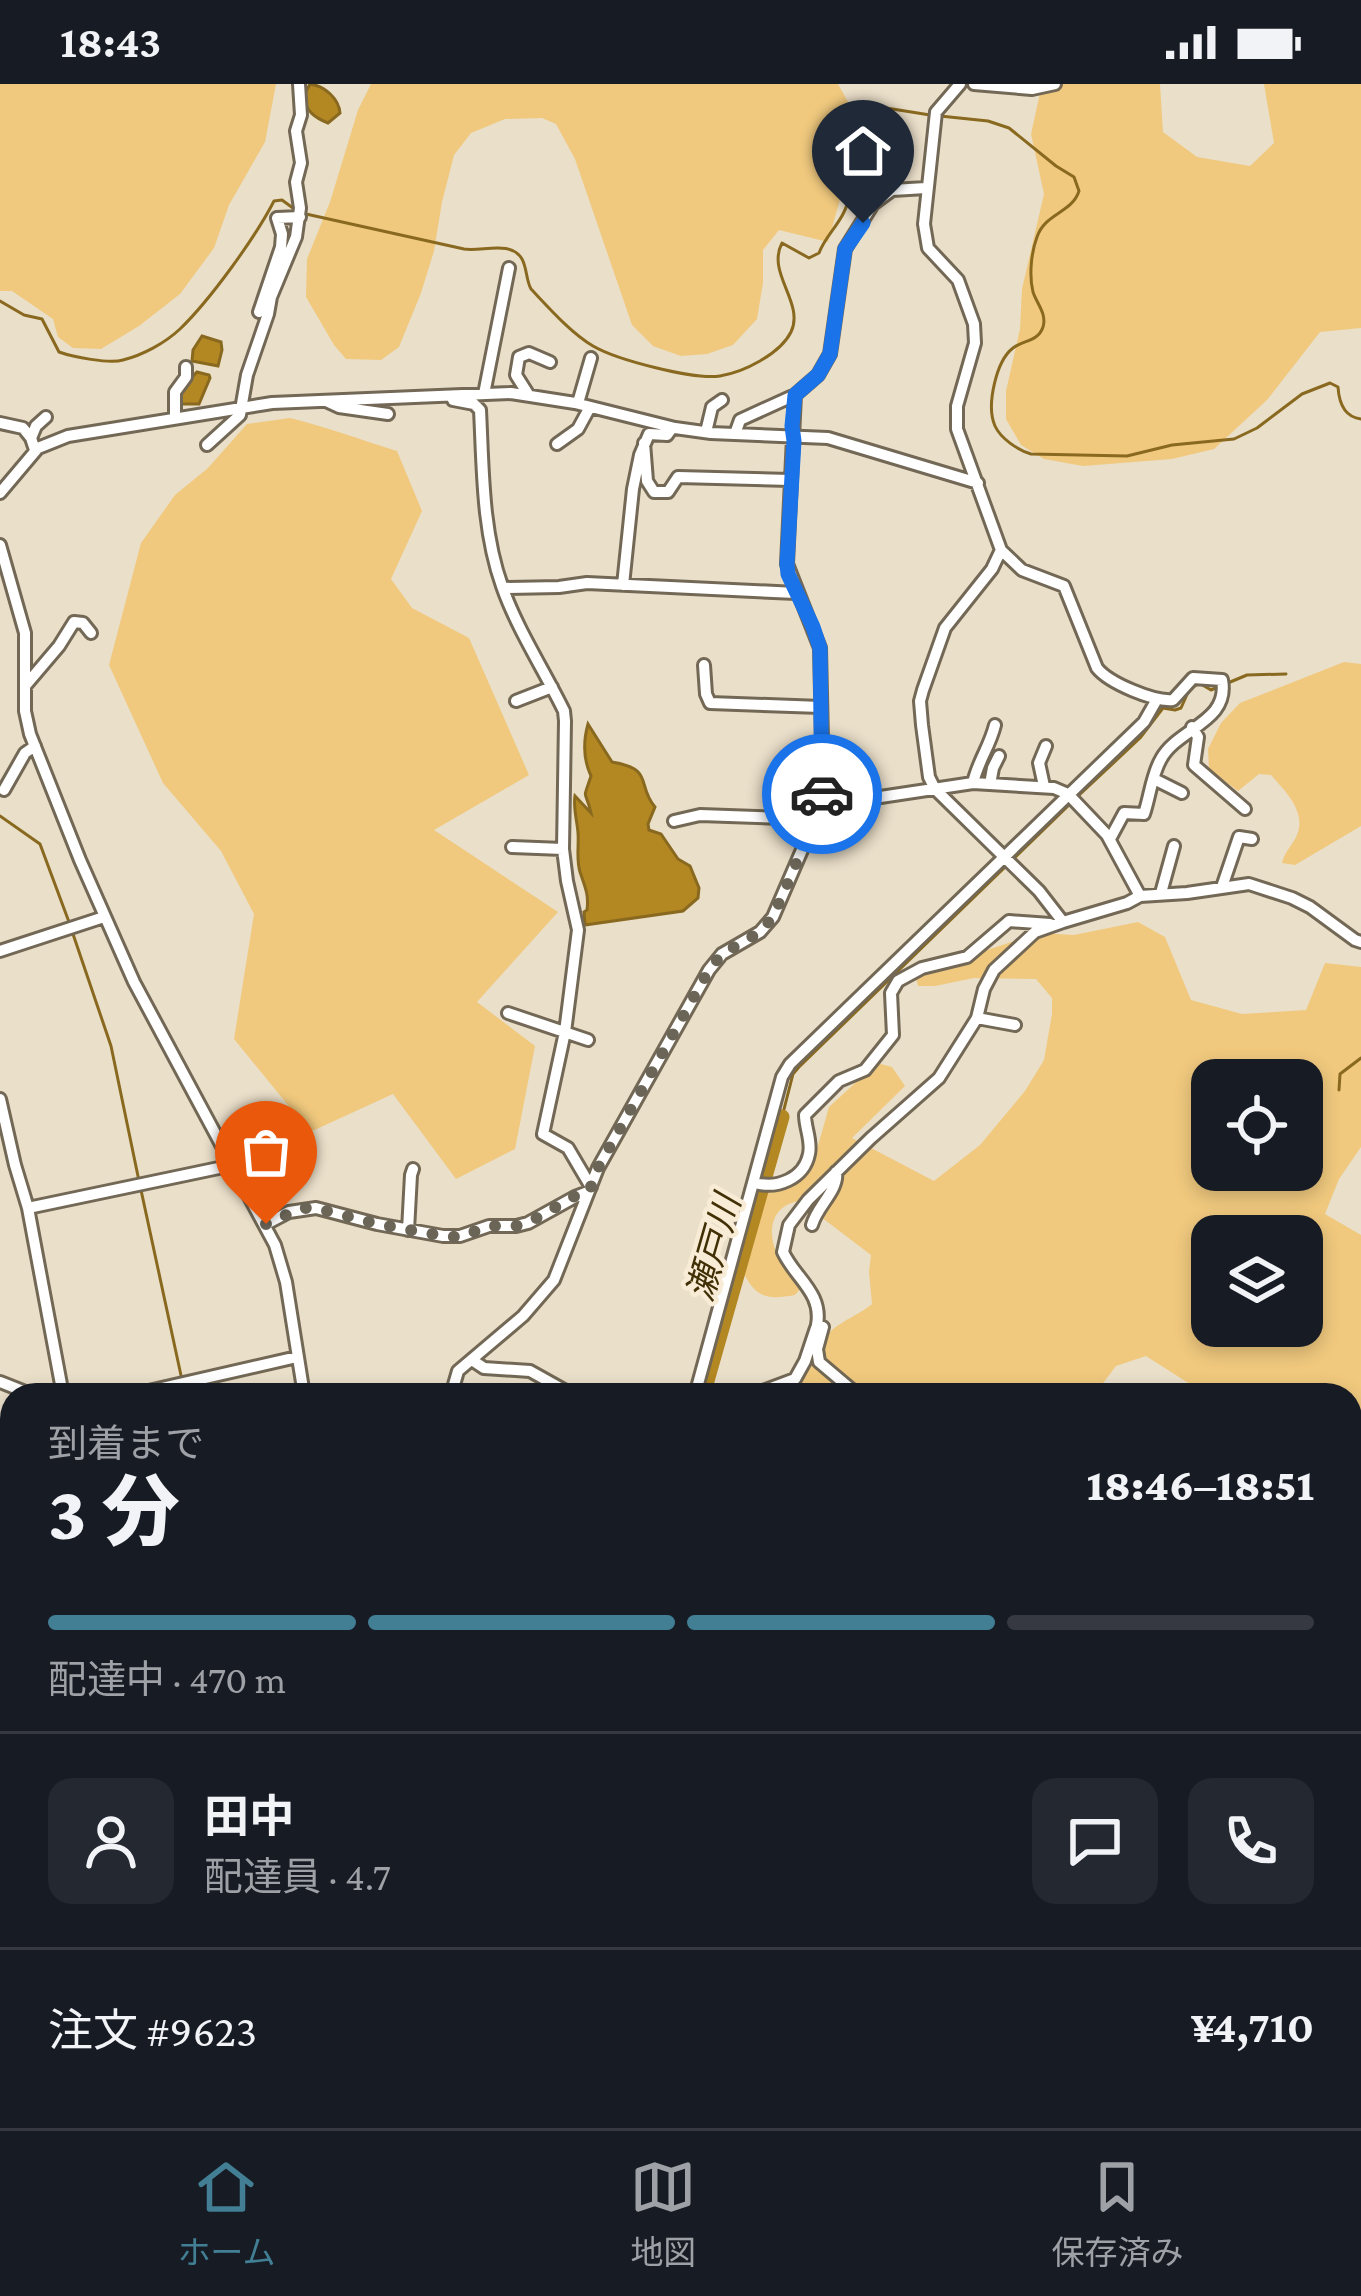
<!DOCTYPE html>
<html lang="ja">
<meta charset="utf-8">
<style>
body{margin:0;font-family:"Crimson Pro","Noto Sans JP",serif;background:#242831;color:#f1f3f6;height:100vh;display:flex;flex-direction:column;font-size:45px;white-space:nowrap}
*{box-sizing:border-box;margin:0}
p{font-size:39px;color:#9ea1a6}
.icon{flex:none;width:66px;height:66px;fill:none;stroke:currentColor;stroke-width:2;stroke-linecap:round;stroke-linejoin:round}
.map{position:relative;flex:1;overflow:hidden}
.sheet{position:absolute;left:0px;top:1299px;width:1362px;height:747px;display:flex;flex-direction:column;background:#171b24;border-radius:36px 36px 0 0;box-shadow:0 6px 18px #0003}
.sheet>*{flex:none}
.tools{position:absolute;left:1191px;top:975px;display:grid;gap:24px}
.tools a{display:grid;place-items:center;width:132px;height:132px;border-radius:24px;background:#171b24;box-shadow:0 6px 18px #0003;font-size:60px}
.pin{position:absolute;display:grid;place-items:center;width:102px;height:102px;color:#fff;margin:-123px -51px;border-radius:50% 50% 50% 0;rotate:-45deg;box-shadow:0 0 12px #0007}
.pin .icon{rotate:45deg}
.courier{position:absolute;display:grid;place-items:center;width:120px;height:120px;margin:-60px;border:9px solid #1a73e8;border-radius:50%;background:#fff;color:#222;box-shadow:0 3px 15px #0007}
.overview em{font-style:normal;font-weight:800}
.overview div{display:flex;flex-direction:column-reverse}
.overview{display:flex;align-items:center;justify-content:space-between;height:204px;padding:0 48px}
h1{font-size:78px;font-weight:800;line-height:90px}
.bar{display:grid;grid-template-columns:repeat(4,1fr);gap:18px 12px;align-content:center;height:144px;padding:0 48px}
.bar i{height:15px;border-radius:9px;background:#363941}
.bar .current{background:#427f95}
.bar p{grid-column:span 4}
.line{display:flex;align-items:center;gap:30px;padding:0 48px;border-top:3px solid #363941}
.line div{flex:1}
.round{display:grid;place-items:center;flex:none;width:126px;height:126px;border-radius:24px;background:#242831}
.status{display:flex;justify-content:space-between;align-items:center;height:84px;padding:0 60px;background:#171b24;direction:ltr}
.status svg{height:33px;fill:currentColor}
.tab-bar{display:flex;justify-content:space-around;align-items:center;height:168px;border-top:3px solid #363941;background:#171b24;font-size:33px;color:#9ea1a6}
.tab-bar a{display:grid;justify-items:center;gap:6px}
.tab-bar .current{color:#427f95}
.map>svg:first-child{display:block}
</style>
<div class="status"><b>18:43</b><svg viewBox="0 0 49 12"><path d="M0 12V9h3v3zM5 12V6h3v6zM10 12V3h3v9zM15 12V0h3v12zM26 1h20v11H26zM47 4h2v5h-2z"/></svg></div>
<div class="map">
<svg width="1361" height="2044" viewBox="0 0 1361 2044">
<rect width="100%" height="100%" fill="#eadfc9"/>
<path fill="#f0c97e" fill-rule="evenodd" d="M0,0H276L265,58L229,121L214,164L180,210L139,242L101,265L73,264L58,253L53,235L12,207H0Z
M371,0H838L861,41L828,158L779,146L763,166V199L757,235L733,261L707,270L681,272L653,262L632,241L575,75L556,40L542,34L505,35L471,49L454,71L442,118L434,167L421,209L399,263L381,276L346,275L334,261L306,213L307,175L330,118L358,26Z
M1042,0H1160L1163,48L1197,73L1250,82L1274,59L1264,0H1361V244L1320,248L1267,316L1214,365L1172,375L1083,382L1044,375L1021,361L1006,335V307L1020,245L1022,205L1044,110L1031,50Z
M290,334C327,343 361,356 397,367L422,427L391,495L412,524L469,554L529,691L434,746L558,828L477,918L535,962L515,1065L456,1095L393,1010L310,1048L234,955L254,830L221,767L163,699L109,581L141,459L175,411L208,384L247,340Z
M1344,578L1361,580V742L1295,781L1282,779C1285,767 1291,763 1296,753C1308,729 1286,708 1271,691L1259,690L1238,707L1209,685L1208,665L1221,639L1240,619Z
M1138,838L1165,853L1191,916L1242,930L1306,926L1325,879L1361,883V1063L1339,1095L1325,1130L1361,1151V1769L1350,1760V1593L1354,1552L1350,1538V1369L1356,1353L1350,1338V1311H1207L1146,1272L1116,1282L1094,1311H785C808,1294 812,1266 831,1247C839,1239 861,1229 872,1220L869,1188L871,1171L800,1117C768,1121 766,1154 781,1177C786,1185 795,1192 801,1199V1204L795,1211C767,1216 756,1214 743,1188L766,1108L793,1101L811,1086L829,1023L877,979L892,983L905,1002L852,1054L934,1097L980,1061L1025,1007L1044,976L1052,930V914L1036,895L974,894L935,902H918L915,890L1038,849L1074,851ZM1212,996H1302V1086H1212ZM1212,1152H1302V1242H1212Z"/>
<path fill="#b38721" stroke="#89691f" stroke-width="3" d="M310,0C325,2 339,15 340,29L328,39C315,34 306,27 303,13Z
M202,252L221,258L222,266L218,282L192,277L193,266Z
M197,288L209,291L210,294L199,320H180C177,309 190,294 197,288Z
M588,640L612,678C655,685 636,701 655,723L648,740L649,746L661,750L678,775L690,782L699,804L698,814L683,827L585,841L584,828L587,826C589,810 585,803 580,788C576,775 579,763 578,749C577,736 573,724 575,712L591,729C585,703 582,719 591,692C583,675 583,658 588,640Z"/>
<g fill="none" stroke-linecap="round" stroke-linejoin="round">
<path stroke="#89691f" stroke-width="3" d="M940,32L988,37L1009,44L1056,82L1074,93L1079,107C1072,129 1045,129 1037,153C1031,169 1029,192 1033,208C1037,220 1047,230 1043,243C1038,258 1023,256 1013,264C996,277 986,322 995,342C1001,355 1018,366 1031,370L1127,372L1172,361L1234,355L1257,344L1302,310L1330,299L1338,303C1339,319 1344,333 1361,335
M306,130L464,165C482,168 511,156 522,175C527,184 526,196 531,205C549,224 571,249 593,262C617,276 694,296 720,292C744,288 780,270 791,248C805,219 766,189 782,159L809,174L819,169C825,153 837,143 844,128C852,112 858,81 862,63C867,46 862,29 880,23L930,31
M0,217L24,231L42,235L59,268C73,273 109,280 123,276C143,271 165,259 180,245C210,216 255,154 274,117L282,116L297,127
M1076,714L1140,654L1163,624L1175,626L1181,624L1189,606L1199,599L1211,606L1247,591L1286,590
M0,732L40,760L69,838
M73,850L111,962L139,1097
M1339,1006L1340,990L1361,974
M782,1033L793,990L799,983L1069,721
M141,1106L182,1296
M184,1305L185,1311"/>
<path stroke="#b38721" stroke-width="15" d="M703,1311L782,1033
M223,2044L232,2034"/>
<g stroke="#726855" stroke-width="16">
<path id="minor" d="M960,0L936,28L924,140L928,164L958,196L974,240L975,259L957,322V345L1001,466L992,485L945,544L923,606L920,617L922,641L929,693L935,705L1039,807L1063,838L1127,819L1140,812
M974,0L1032,5L1055,0
M259,228L281,163L282,150L277,134L300,133
M484,310L509,184
M528,310L516,291L519,273L529,269L550,278
M452,312L453,316L474,320L480,326C483,384 482,446 502,502C517,545 544,586 564,627L565,637L563,765L567,797L578,846L565,948L543,1050L568,1064L591,1103
M326,317L339,323L388,330
M578,319L591,274
M175,334V308L186,293V283
M0,339L23,344L31,354
M706,348L712,323L722,316
M735,350L740,336L795,311
M644,359L647,397L654,408H668L678,393L790,396
M557,360L578,345L590,323
M207,361L240,331L247,291L268,230L271,213L296,153L300,124L296,98L301,79L296,47L301,31L299,0
M35,366L31,354L36,342L46,333
M0,409L38,364L68,352L272,319L511,309L575,319L675,344L711,349L828,354L978,399
M0,461L25,549V627L30,650L80,776L134,898L275,1161L286,1198L304,1311
M1001,466L1022,486L1064,502L1097,584C1109,599 1154,618 1173,616L1193,594L1222,596C1230,638 1178,644 1161,675C1152,690 1150,712 1144,730L1124,729L1110,755
M623,501L633,405L640,371L649,350L667,351L672,344
M503,504L559,503L587,499L796,509
M704,581L706,610L710,619L821,623
M25,602L59,562L74,538L83,539L91,549
M516,617L552,603
M1192,643L1198,653L1194,681L1245,725
M1154,695L1182,709
M973,699C978,677 990,662 995,641
M990,700L993,684L999,672
M1044,702L1039,679L1046,662
M4,706L25,669L35,662
M821,722L973,699L1054,704L1068,710L1107,751L1140,812L1187,809L1249,800L1292,814L1310,823L1355,856L1361,858
M674,737L700,731L814,735
M512,763L563,765
M1222,803L1239,753L1252,755
M1161,809L1174,762
M0,867L104,833
M508,929L588,956
M977,934L1015,941
M0,1015L15,1081L28,1124L63,1311
M755,1099C777,1105 804,1095 809,1070C812,1057 805,1044 805,1031L839,997L865,986L893,951L891,909L898,897L922,884L967,873L1009,837L1050,840
M28,1124L233,1081
M266,1140L289,1128L316,1124L377,1140L443,1152H460L489,1142H516L528,1139L575,1113L588,1108
M812,1141C817,1122 839,1106 836,1088
M408,1146L411,1091L413,1085
M472,1276L484,1284L530,1287L573,1311
M0,1298L33,1311
M131,1311L297,1273
M451,1311L458,1287L523,1232L554,1196L598,1084L709,886L722,870L760,848L773,833L821,722L823,700L820,564L787,480L795,311L818,291L830,270L845,165L873,120L892,106L926,104
M695,1311L782,993L790,980L1144,638L1156,617
M752,1311L795,1295L805,1277L816,1244
M858,1311L819,1278L817,1265L823,1243L817,1241C823,1209 795,1194 783,1168L789,1141L808,1116L871,1054L939,994L977,934L984,905L994,886L1035,848L1063,838
M0,1366L5,1360
M0,1421L12,1430
M5,1805L12,1792
M1356,1855H1361
M0,1856L12,1849
M0,1928L12,1935
M1350,1978H1361
M172,2034L184,2044
M577,2034L588,2044
M756,2034L758,2044
M1070,2034L1080,2044
M238,2044L246,2034
M656,2044L660,2034
M891,2044L892,2034
M1006,2044L1008,2034
M1161,2044L1165,2034
M1276,2044L1278,2034"/>
</g>
<g stroke="#726855" stroke-width="20">
<path id="major" d="M0,1589L12,1590
M1350,1787L1361,1788"/>
</g>
<g stroke="#726855" stroke-width="21">
<path id="highway" d="M0,1816H12
M1350,1819H1361
M0,1831H12
M1350,1834H1361"/>
</g>
<use href="#minor" stroke="#fff" stroke-width="10"/>
<use href="#major" stroke="#fff" stroke-width="14"/>
<use href="#highway" stroke="#fff" stroke-width="15"/>
</g>
<g fill="none" stroke-linecap="round" stroke-linejoin="round">
<path stroke="#6b6558" stroke-width="12" stroke-dasharray="0 21.6" d="M266,1140L302,1124H316L377,1140L443,1152L460,1153L489,1142H516L528,1139L575,1112L589,1108L598,1084L709,886L722,870L760,848L773,833L821,722L822,710"/>
<path stroke="#1a73e8" stroke-width="15" d="M822,710L820,564L813,543L788,490L787,480L794,357L792,342L795,311L818,291L830,270L845,165L863,139"/>
</g>
<g text-anchor="middle" dominant-baseline="central" stroke-width="9" stroke-linejoin="round" paint-order="stroke">
<g font-size="36" font-style="italic" fill="#412f05" stroke="#f8ecd6">
<text transform="translate(714 1164) rotate(-74)">瀬戸川</text>
</g>
</g>
</svg>
<div class="tools">
<a><svg class="icon" aria-label="locate" viewBox="0 0 24 24"><circle cx="12" cy="12" r="6"/><path d="M12 2v4M12 18v4M2 12h4M18 12h4"/></svg></a>
<a><svg class="icon" aria-label="layers" viewBox="0 0 24 24"><path d="M12 4l9 5-9 5-9-5zM3 14l9 5 9-5"/></svg></a>
</div>
<div class="pin" style="left:266px;top:1140px;background:#ea580c"><svg class="icon" aria-label="bag" viewBox="0 0 24 24"><path d="M5 8h14l-1 12H6zM9 8a3 3 0 0 1 6 0"/></svg></div>
<div class="pin" style="left:863px;top:139px;background:#1f2937"><svg class="icon" aria-label="home" viewBox="0 0 24 24"><path d="M3 11l9-7 9 7M6 9v11h12V9"/></svg></div>
<div class="courier" style="left:822px;top:710px"><svg class="icon" aria-label="car" viewBox="0 0 24 24"><path d="M5 17H2v-5l4-1 3-4h7l3 4 3 1v5h-3M9 17h6M6 11h13"/><circle cx="7" cy="17" r="2"/><circle cx="17" cy="17" r="2"/></svg></div>
<section class="sheet">
<div class="overview"><div><h1>3 分</h1><p>到着まで</p></div><em>18:46–18:51</em></div>
<div class="bar"><i class="current"></i><i class="current"></i><i class="current"></i><i></i><p>配達中 · 470 m</p></div>
<div class="line" style="height:216px"><a class="round"><svg class="icon" aria-label="person" viewBox="0 0 24 24"><circle cx="12" cy="8" r="4"/><path d="M4 21q1-7 8-7t8 7"/></svg></a><div><b>田中</b><p>配達員 · 4.7</p></div><a class="round"><svg class="icon" aria-label="chat" viewBox="0 0 24 24"><path d="M4 5h16v11H9l-5 4z"/></svg></a><a class="round"><svg class="icon" aria-label="phone" viewBox="0 0 24 24"><path d="M5 4h4l2 5-3 2q2 4 5 5l2-3 5 2v4C11 20 4 13 5 4z"/></svg></a></div>
<div class="line" style="height:156px"><div>注文 #9623</div><b>¥4,710</b></div>
</section>
</div>
<nav class="tab-bar">
<a class="current"><svg class="icon" aria-label="home" viewBox="0 0 24 24"><path d="M3 11l9-7 9 7M6 9v11h12V9"/></svg>ホーム</a>
<a><svg class="icon" aria-label="map" viewBox="0 0 24 24"><path d="M3 6l6-2 6 2 6-2v14l-6 2-6-2-6 2zM9 4v14M15 6v14"/></svg>地図</a>
<a><svg class="icon" aria-label="saved" viewBox="0 0 24 24"><path d="M7 4h10v16l-5-4-5 4z"/></svg>保存済み</a>
</nav>
